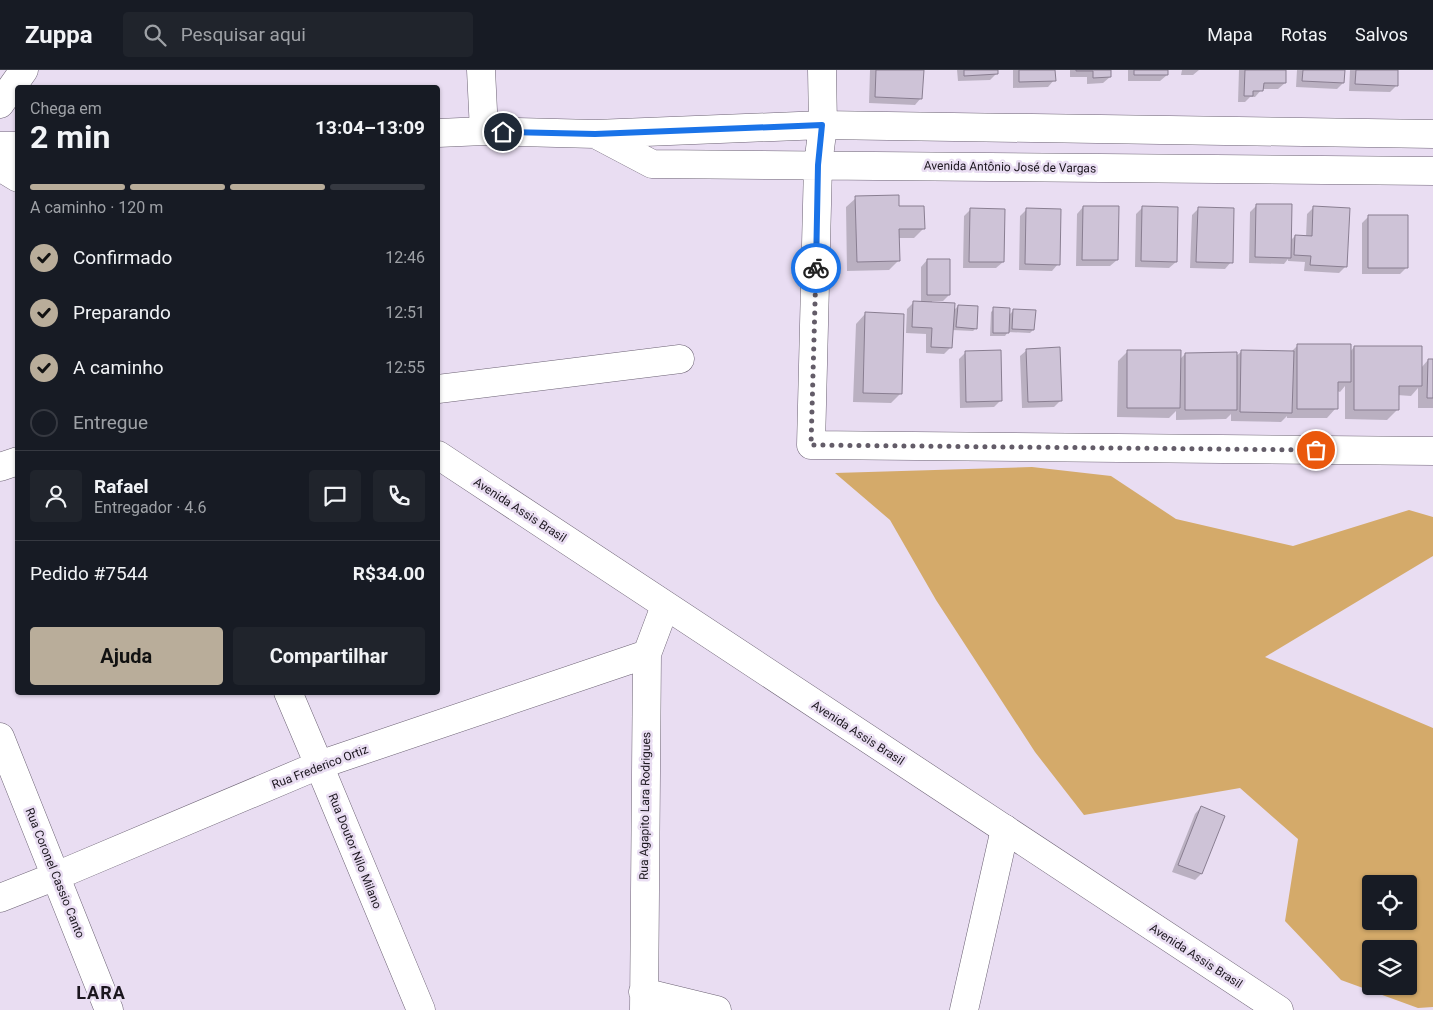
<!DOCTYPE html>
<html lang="pt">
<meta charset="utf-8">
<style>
body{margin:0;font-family:Roboto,sans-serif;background:#20242c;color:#f1f3f6;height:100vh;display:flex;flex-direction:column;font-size:19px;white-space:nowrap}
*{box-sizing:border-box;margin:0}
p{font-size:16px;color:#9ea1a6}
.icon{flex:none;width:28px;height:28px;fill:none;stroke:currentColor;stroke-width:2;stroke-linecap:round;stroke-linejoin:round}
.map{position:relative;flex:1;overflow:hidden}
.panel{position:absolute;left:15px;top:15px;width:425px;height:610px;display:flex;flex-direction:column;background:#171b24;border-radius:5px;box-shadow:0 1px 4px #0004}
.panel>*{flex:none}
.tools{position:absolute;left:1362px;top:805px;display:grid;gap:10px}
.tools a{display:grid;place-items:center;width:55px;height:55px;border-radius:5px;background:#171b24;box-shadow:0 1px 4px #0004;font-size:25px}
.pin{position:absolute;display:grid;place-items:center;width:42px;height:42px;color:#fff;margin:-21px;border:2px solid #fff;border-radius:50%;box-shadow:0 1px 5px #0007}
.courier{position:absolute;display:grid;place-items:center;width:50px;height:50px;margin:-25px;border:4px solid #1a73e8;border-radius:50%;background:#fff;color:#222;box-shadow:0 1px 6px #0007}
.overview em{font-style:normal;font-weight:700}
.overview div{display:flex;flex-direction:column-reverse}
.overview{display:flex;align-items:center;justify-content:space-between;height:85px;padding:0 15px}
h1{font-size:32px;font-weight:700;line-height:38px}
.bar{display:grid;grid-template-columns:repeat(4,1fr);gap:8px 5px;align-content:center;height:60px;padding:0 15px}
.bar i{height:6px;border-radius:4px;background:#363941}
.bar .current{background:#b9ad9a}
.bar p{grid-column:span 4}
.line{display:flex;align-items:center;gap:12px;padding:0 15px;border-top:1px solid #363941}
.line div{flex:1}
.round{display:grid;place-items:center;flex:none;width:52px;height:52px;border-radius:5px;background:#20242c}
ol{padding:0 15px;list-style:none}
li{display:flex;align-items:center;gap:15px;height:55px}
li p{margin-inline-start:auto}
li .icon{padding:5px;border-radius:50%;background:#b9ad9a;color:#111;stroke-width:4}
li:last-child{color:#9ea1a6}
li i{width:28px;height:28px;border:2px solid #363941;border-radius:50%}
.cta{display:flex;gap:10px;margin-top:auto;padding:10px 15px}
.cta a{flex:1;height:58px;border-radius:5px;background:#b9ad9a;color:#111;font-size:20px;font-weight:700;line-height:58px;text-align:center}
.cta a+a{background:#20242c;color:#f1f3f6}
header{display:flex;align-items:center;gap:30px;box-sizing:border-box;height:70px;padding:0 25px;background:#171b24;border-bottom:1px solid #363941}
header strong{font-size:24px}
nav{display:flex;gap:28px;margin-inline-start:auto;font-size:18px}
.search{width:350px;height:45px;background:#20242c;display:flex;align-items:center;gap:12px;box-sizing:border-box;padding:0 18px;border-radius:5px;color:#9ea1a6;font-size:19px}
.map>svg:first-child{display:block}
</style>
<header>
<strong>Zuppa</strong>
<div class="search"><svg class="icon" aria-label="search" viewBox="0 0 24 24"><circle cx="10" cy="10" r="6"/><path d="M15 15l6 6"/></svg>Pesquisar aqui</div>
<nav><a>Mapa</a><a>Rotas</a><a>Salvos</a></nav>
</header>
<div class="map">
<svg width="1433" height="940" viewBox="0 0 1433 940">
<rect width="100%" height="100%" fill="#e9ddf2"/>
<path fill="#d4aa6a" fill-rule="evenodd" d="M1032,397L1111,406L1176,449L1293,476L1409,440L1433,447V486L1265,587L1433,658V937L1418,938L1341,910L1285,851L1298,769L1240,718L1084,745L1035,682L936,530L890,450L835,403ZM1371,814H1409V851H1371ZM1371,879H1409V916H1371Z"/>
<path fill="#0003" d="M870,0H922L921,28L915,35L869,33Z
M957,0H996L997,3L990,10L958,11Z
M1013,0H1054V10L1048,17L1013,18Z
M1070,0H1109L1110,7L1103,13L1087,14V7H1070Z
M1128,0H1167V5L1160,11H1128Z
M1182,0H1199L1193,5H1181Z
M1239,0H1285V13L1278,19H1262L1255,27H1250L1245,32H1238Z
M1297,0H1344L1343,13L1337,19L1296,17Z
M1350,0H1397L1396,16L1390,22L1349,21Z
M856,128L898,138L924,158L914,168H898L899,190L889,200L847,201L846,137Z
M1256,136L1290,171L1295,166L1306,167L1307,144L1314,137L1346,196L1339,203L1304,201L1305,192L1288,191V189L1284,194L1249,193L1250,142Z
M1083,137L1117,190L1110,196H1076L1077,144Z
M1142,138L1176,192L1169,198L1135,197L1136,144Z
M1027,139L1058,194L1052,201L1019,200L1020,146Z
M1198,139L1231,192L1225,199L1190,198L1192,145Z
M970,140L1003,192L996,198H963L964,146Z
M1369,146L1406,198L1400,204H1362V153Z
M927,190L949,225L943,231H932V233L953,241L958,236L976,258L973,261L952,260L951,277L944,284L926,283V264L906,263L907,239L914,232L921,233V197Z
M994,239L1008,246L1014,240L1033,260L1030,263L1008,262L1005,266H990L991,242Z
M865,244L901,323L891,333L853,332L856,254Z
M1298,275L1350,282L1354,277L1421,298L1428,290H1433V338H1418V318L1411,326L1397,325V340L1387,350L1345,349V316L1340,322L1337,321L1336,338L1327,348H1287V346L1281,352L1231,351V344L1226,349L1176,350V341L1169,348L1117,347L1118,291L1128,281L1179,290L1185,284L1235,287L1242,281L1291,282Z
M1027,280L1061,330L1054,337L1022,338L1020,286Z
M966,282L1000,331L994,337L960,338L959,289Z
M1201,737V804L1195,810L1172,802L1195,744Z"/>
<path fill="#cec3d7" stroke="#897e91" d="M876,0H924L922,29L875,27Z
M964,0H998V4L964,6Z
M1019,0H1055L1056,11L1019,12Z
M1076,0H1111V7L1093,8V1H1076Z
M1134,0H1168V5H1134Z
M1245,0H1286V13H1264L1263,21H1253V26H1244Z
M1303,0H1345L1344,13L1302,11Z
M1356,0H1398V16L1355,14Z
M899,125V136H924L925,159H899L900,191L857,192L855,126Z
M1256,134H1292L1291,188L1255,187Z
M1083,136H1119L1118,190H1082Z
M1142,136L1178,137L1177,192L1141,191Z
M1313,136L1350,138L1347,197L1310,195L1311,186L1294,185L1295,165L1312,166Z
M1198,137L1234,138L1233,193L1196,192Z
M970,138L1005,139L1004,192H969Z
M1026,138L1061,139L1060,195L1025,194Z
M1368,145H1408V198H1368Z
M927,189H950V225H927Z
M913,231L955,233L952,278L931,277L932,258L912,257Z
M958,235L978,236L977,259L956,257Z
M993,237L1010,238L1009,263H993Z
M1013,239L1036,240L1034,260L1012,259Z
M865,242L904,244L902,324L863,323Z
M1297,274H1351V312H1338V339H1297Z
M1354,276H1422V316H1399V340H1354Z
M1060,277L1062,331L1028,332L1026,279Z
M1001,280L1002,331L966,332L965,281Z
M1127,280H1181L1180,338H1127Z
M1241,280L1294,281L1292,343L1240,342Z
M1237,282V340H1185V283Z
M1428,289H1433V328H1427Z
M1201,736L1225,746L1202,804L1178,795Z"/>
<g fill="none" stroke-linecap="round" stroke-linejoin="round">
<g stroke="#6c6274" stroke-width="29">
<path id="street" d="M481,0L484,61
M822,0L823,55L818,95L811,375L1433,381
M0,34L24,0
M438,63L484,61L595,64L823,55L1433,64
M597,65L652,94L1433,101
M0,76H18
M438,319L680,289
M0,397L18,391
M288,622L319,695L421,940
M0,667L109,940
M0,828L56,806L319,695L647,584
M643,922L717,940
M644,940L647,584L665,536
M964,940L1005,759"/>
</g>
<g stroke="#6c6274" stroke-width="29">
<path id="secondary" d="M0,97L18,108
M438,385L1279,940"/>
</g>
<use href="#street" stroke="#fff" stroke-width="28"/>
<use href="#secondary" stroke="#fff" stroke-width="28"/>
</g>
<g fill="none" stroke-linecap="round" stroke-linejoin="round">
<path stroke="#635c68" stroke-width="5" stroke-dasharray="0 9" d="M816,198L811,375L1316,380"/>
<path stroke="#1a73e8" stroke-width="6" d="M503,62L595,64L822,55L818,95L816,198"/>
</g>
<g text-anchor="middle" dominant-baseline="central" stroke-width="5" stroke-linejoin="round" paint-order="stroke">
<g font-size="12" fill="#1b161e" stroke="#e9ddf2">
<text transform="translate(1010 97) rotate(1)">Avenida Antônio José de Vargas</text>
<text transform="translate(520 440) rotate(33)">Avenida Assis Brasil</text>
<text transform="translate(858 663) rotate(33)">Avenida Assis Brasil</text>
<text transform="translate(320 697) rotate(-21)">Rua Frederico Ortiz</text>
<text transform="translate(645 736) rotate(-89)">Rua Agapito Lara Rodrigues</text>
<text transform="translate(355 781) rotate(68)">Rua Doutor Nilo Milano</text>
<text transform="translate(55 803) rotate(68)">Rua Coronel Cassio Canto</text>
<text transform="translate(1196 886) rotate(33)">Avenida Assis Brasil</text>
</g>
<g font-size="18" font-weight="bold" letter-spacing="1" fill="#1b161e" stroke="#e9ddf2">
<text x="101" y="922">LARA</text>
</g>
</g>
</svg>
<div class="tools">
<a><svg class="icon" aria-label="locate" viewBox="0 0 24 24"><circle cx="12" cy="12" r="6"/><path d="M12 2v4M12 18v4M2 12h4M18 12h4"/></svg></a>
<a><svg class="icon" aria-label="layers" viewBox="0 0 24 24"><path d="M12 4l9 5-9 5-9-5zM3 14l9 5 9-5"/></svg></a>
</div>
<div class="pin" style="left:1316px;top:380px;background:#ea580c"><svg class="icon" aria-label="bag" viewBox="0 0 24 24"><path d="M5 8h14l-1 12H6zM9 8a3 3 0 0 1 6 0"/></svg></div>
<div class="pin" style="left:503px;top:62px;background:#1f2937"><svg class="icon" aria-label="home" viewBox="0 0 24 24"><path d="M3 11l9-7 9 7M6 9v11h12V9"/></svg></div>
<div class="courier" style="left:816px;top:198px"><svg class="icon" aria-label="bike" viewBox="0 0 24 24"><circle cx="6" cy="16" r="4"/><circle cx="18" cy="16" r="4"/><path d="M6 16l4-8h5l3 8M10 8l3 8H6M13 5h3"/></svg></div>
<section class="panel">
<div class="overview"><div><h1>2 min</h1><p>Chega em</p></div><em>13:04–13:09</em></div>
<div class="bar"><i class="current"></i><i class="current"></i><i class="current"></i><i></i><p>A caminho · 120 m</p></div>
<ol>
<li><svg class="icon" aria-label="check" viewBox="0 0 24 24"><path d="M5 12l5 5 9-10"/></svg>Confirmado<p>12:46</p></li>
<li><svg class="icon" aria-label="check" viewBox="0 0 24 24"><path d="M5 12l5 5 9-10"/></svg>Preparando<p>12:51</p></li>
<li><svg class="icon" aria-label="check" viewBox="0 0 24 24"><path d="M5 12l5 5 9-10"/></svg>A caminho<p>12:55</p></li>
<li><i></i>Entregue</li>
</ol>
<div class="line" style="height:90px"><a class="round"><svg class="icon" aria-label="person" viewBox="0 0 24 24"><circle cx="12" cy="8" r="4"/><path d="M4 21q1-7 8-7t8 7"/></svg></a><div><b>Rafael</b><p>Entregador · 4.6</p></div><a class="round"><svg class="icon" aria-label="chat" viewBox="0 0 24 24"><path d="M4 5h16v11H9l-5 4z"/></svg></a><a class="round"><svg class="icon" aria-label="phone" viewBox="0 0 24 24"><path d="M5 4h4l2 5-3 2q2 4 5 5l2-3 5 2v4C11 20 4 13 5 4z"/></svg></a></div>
<div class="line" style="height:65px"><div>Pedido #7544</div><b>R$34.00</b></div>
<div class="cta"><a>Ajuda</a><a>Compartilhar</a></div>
</section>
</div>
